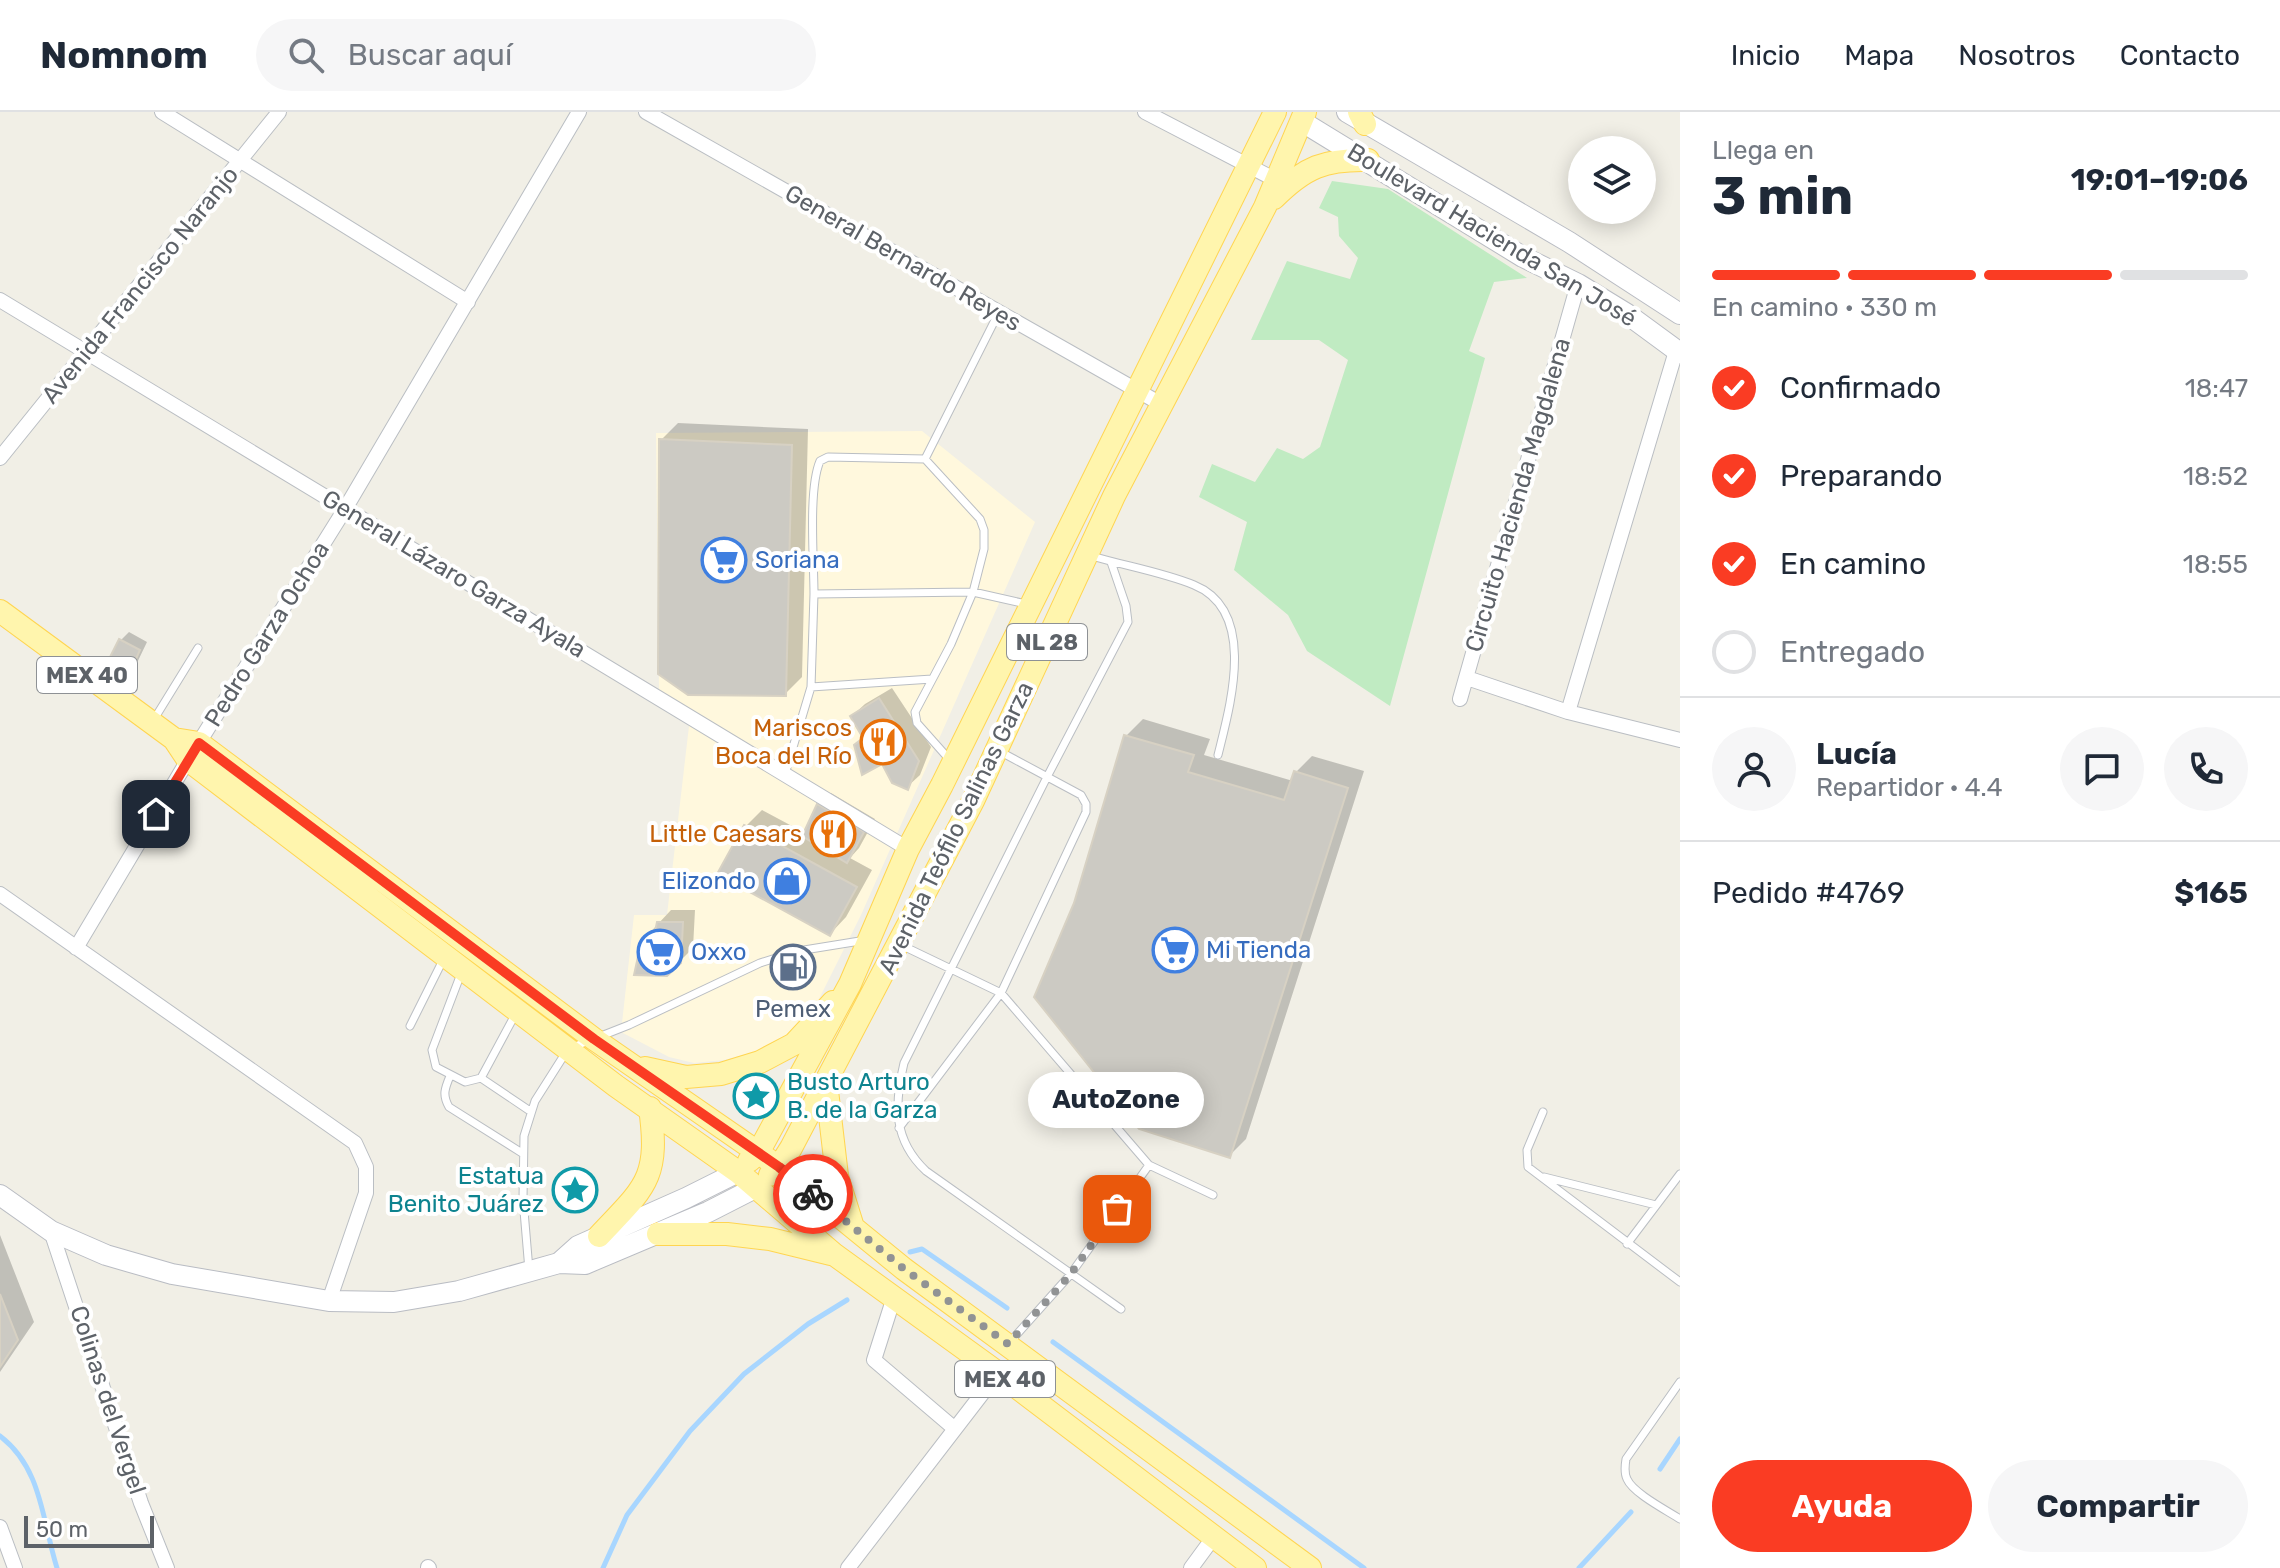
<!DOCTYPE html>
<html lang="es">
<meta charset="utf-8">
<style>
body{margin:0;font-family:Rubik,sans-serif;background:#f6f6f7;color:#1f2937;height:100vh;display:flex;flex-direction:column;font-size:30px;white-space:nowrap}
*{box-sizing:border-box;margin:0}
p{font-size:26px;color:#747a83}
.icon{flex:none;width:44px;height:44px;fill:none;stroke:currentColor;stroke-width:2;stroke-linecap:round;stroke-linejoin:round}
.map{position:relative;flex:1;overflow:hidden}
.drawer{display:flex;flex-direction:column;background:#fff;width:600px}
.drawer>*{flex:none}
.tools{position:absolute;left:1568px;top:24px;display:grid;gap:16px}
.tools a{display:grid;place-items:center;width:88px;height:88px;border-radius:50%;background:#fff;box-shadow:0 4px 20px #0003;font-size:40px}
.scale{position:absolute;left:24px;bottom:20px;width:130px;box-sizing:border-box;padding-left:8px;border:4px solid #5d6268;border-top:0;font-size:22px;line-height:28px;white-space:nowrap;color:#5d6268;-webkit-text-stroke:6px #fff;paint-order:stroke}
.pin{position:absolute;display:grid;place-items:center;width:68px;height:68px;color:#fff;margin:-34px;border-radius:16px;box-shadow:0 4px 12px #0006}
.courier{position:absolute;display:grid;place-items:center;width:80px;height:80px;margin:-40px;border:6px solid #fa3c23;border-radius:50%;background:#fff;color:#222;box-shadow:0 2px 10px #0007}
.bubble{position:absolute;height:56px;border-radius:28px;background:#fff;box-shadow:0 4px 20px #0003;font-size:26px;font-weight:700;line-height:56px;text-align:center}
.summary em{font-style:normal;font-weight:700}
.summary div{display:flex;flex-direction:column-reverse}
.summary{display:flex;align-items:center;justify-content:space-between;height:136px;padding:0 32px}
h1{font-size:52px;font-weight:700;line-height:60px}
.bar{display:grid;grid-template-columns:repeat(4,1fr);gap:12px 8px;align-content:center;height:96px;padding:0 32px}
.bar i{height:10px;border-radius:6px;background:#e0e1e3}
.bar .selected{background:#fa3c23}
.bar p{grid-column:span 4}
.line{display:flex;align-items:center;gap:20px;padding:0 32px;border-top:2px solid #e0e1e3}
.line div{flex:1}
.round{display:grid;place-items:center;flex:none;width:84px;height:84px;border-radius:42px;background:#f6f6f7}
ol{padding:0 32px;list-style:none}
li{display:flex;align-items:center;gap:24px;height:88px}
li p{margin-inline-start:auto}
li .icon{padding:8px;border-radius:50%;background:#fa3c23;color:#fff;stroke-width:4}
li:last-child{color:#747a83}
li i{width:44px;height:44px;border:4px solid #e0e1e3;border-radius:50%}
.button{display:flex;gap:16px;margin-top:auto;padding:16px 32px}
.button a{flex:1;height:92px;border-radius:48px;background:#fa3c23;color:#fff;font-size:32px;font-weight:700;line-height:92px;text-align:center}
.button a+a{background:#f6f6f7;color:#1f2937}
header{display:flex;align-items:center;gap:48px;box-sizing:border-box;height:112px;padding:0 40px;background:#fff;border-bottom:2px solid #e0e1e3}
header strong{font-size:38px}
nav{display:flex;gap:44px;margin-inline-start:auto;font-size:28px}
.search{width:560px;height:72px;background:#f6f6f7;display:flex;align-items:center;gap:20px;box-sizing:border-box;padding:0 28px;border-radius:44px;color:#747a83;font-size:30px}
main{display:flex;flex:1;min-height:0}
.map>svg:first-child{display:block}
</style>
<header>
<strong>Nomnom</strong>
<div class="search"><svg class="icon" aria-label="search" viewBox="0 0 24 24"><circle cx="10" cy="10" r="6"/><path d="M15 15l6 6"/></svg>Buscar aquí</div>
<nav><a>Inicio</a><a>Mapa</a><a>Nosotros</a><a>Contacto</a></nav>
</header>
<main>
<div class="map">
<svg width="1680" height="1456" viewBox="0 0 1680 1456">
<rect width="100%" height="100%" fill="#f1efe6"/>
<path fill="#fff8dd" d="M922,319L1035,410L861,803L816,893L787,928L758,939L724,948L694,951L669,945L621,920L634,803H667L689,614L659,578L656,321Z"/>
<path fill="#c0ebc2" d="M1332,69L1388,77L1527,166L1494,170L1469,239L1485,246L1390,594L1307,539L1288,503L1234,458L1247,410L1199,385L1212,352L1255,370L1277,336L1303,347L1320,335L1348,248L1319,228H1251L1287,149L1350,167L1358,146L1339,124L1338,105L1319,96Z"/>
<path fill="#0003" d="M678,311L808,317L802,565L785,582L661,328Z
M129,520L147,530L135,555L128,563L109,552L121,528Z
M892,576L931,635L920,663L907,675L882,649L852,604L865,592Z
M1143,607L1210,627L1204,643L1293,669L1296,660L1312,644L1364,659L1246,1027L1229,1044L1076,792L1126,624Z
M831,681L875,707L859,736L850,746L872,758L846,805L830,822L745,715L762,698L805,721L819,693Z
M671,798H695L693,836L680,849L644,827Z
M0,1123L34,1210L0,1260Z"/>
<g fill="none" stroke-linecap="round" stroke-linejoin="round">
<path stroke="#a8d6ff" stroke-width="5" d="M910,1140L922,1137L1007,1196
M1053,1230L1364,1456
M0,1324C42,1356 42,1408 57,1456
M1660,1357L1680,1327
M603,1456L627,1403L690,1319L744,1262L808,1212L847,1188
M1579,1456L1631,1400"/>
</g>
<path fill="#cccac3" stroke="#d7d1c3" stroke-width="2" d="M659,327L792,333L786,584L688,583L658,562Z
M119,527L140,538L128,565L106,553Z
M879,586L919,649L908,678L892,671L882,652L862,663L854,633L863,626L850,604Z
M1124,623L1194,643L1188,660L1284,688L1294,659L1348,676L1230,1046L1139,1017L1034,885L1074,791Z
M817,692L864,720L847,751L802,724Z
M744,713L857,775L830,824L717,762Z
M657,810H683L681,851L667,864L634,863L642,826L653,829Z
M0,1182L18,1228L0,1255Z"/>
<g fill="none" stroke-linecap="round" stroke-linejoin="round">
<g stroke="#babec3" stroke-width="9">
<path id="lane" d="M925,347L999,200
M1092,444C1125,454 1162,460 1194,473C1258,499 1230,594 1218,643
M1111,450L1126,494L1128,510L1047,665L904,951C894,993 893,1028 926,1059L1121,1197
M814,482L811,575L932,567
M153,609L198,536
M949,647L917,611L915,600L951,532L973,480L984,437V418L980,407L925,347L828,345L820,349C808,377 814,448 814,482L973,480L1026,492
M785,662L811,575
M901,833L1001,881L1149,1053L1213,1083
M462,859L432,938L436,955L465,970L481,966L530,999
M410,914L444,846
M450,964C445,976 442,983 449,995L522,1041
M481,966L516,901
M1543,1000L1527,1038L1528,1055L1680,1170
M899,1016L1001,881L1086,700V692L1081,683L999,639
M1544,1065L1656,1093
M1627,1132L1680,1062
M529,1158L523,1087L524,1024L535,989L568,937L629,913L760,851L798,839L866,828
M1010,1230L1070,1163L1149,1053
M1680,1270L1626,1347C1625,1353 1624,1361 1627,1367C1633,1381 1666,1398 1680,1407"/>
</g>
<g stroke="#babec3" stroke-width="16">
<path id="street" d="M162,0L468,190
M646,0L1161,292
M1145,0L1276,68
M0,188L908,737
M0,346L279,0
M1467,566L1568,600L1680,628
M1460,587L1578,172
M1568,600L1676,239
M0,782L355,1031L366,1055V1081L329,1189
M76,836L188,648L345,397L579,0
M51,1119L141,1391L167,1456
M894,1185L874,1248L955,1317
M0,1415L15,1456
M428,1455L429,1456
M848,1456L998,1261
M1191,1456L1213,1426"/>
</g>
<g stroke="#b9bcc3" stroke-width="22">
<path id="secondary" d="M1347,0L1569,130L1680,202
M1301,9L1523,145L1578,172L1627,202L1680,241
M0,1083L51,1119L106,1143L172,1162L329,1189L394,1190L459,1179L559,1151L585,1152L708,1100L757,1075
M559,1151L578,1134L686,1086L738,1060"/>
</g>
<g stroke="#ffd551" stroke-width="24">
<path id="primary" d="M1359,0L1365,12
M1274,86C1305,55 1325,47 1368,48
M0,499L174,627L188,648L616,974L738,1060L835,1143L998,1261L1255,1456
M174,627L199,631L594,927L779,1055L904,1157L1310,1456
M645,956L686,965L721,962L760,950L794,932L833,890
M826,970L837,1064L852,1112
M749,1049L758,1041L850,872L908,737L942,673L1275,0
M770,1063L779,1055L791,1036L973,689L1114,384L1265,95L1305,0
M658,1122H727L770,1127L831,1142
M599,1124C645,1075 660,1067 650,996"/>
</g>
<use href="#lane" stroke="#fff" stroke-width="7"/>
<use href="#street" stroke="#fff" stroke-width="14"/>
<use href="#secondary" stroke="#fff" stroke-width="20"/>
<use href="#primary" stroke="#fff5ad" stroke-width="22"/>
</g>
<g fill="none" stroke-linecap="round" stroke-linejoin="round">
<path stroke="#919394" stroke-width="8" stroke-dasharray="0 14.4" d="M813,1082L904,1157L1008,1232L1070,1163L1117,1097"/>
<path stroke="#fa3c23" stroke-width="10" d="M156,702L199,631L594,927L779,1055L813,1082"/>
</g>
<defs>
<g id="supermarket-ring" transform="scale(2.3)"><circle r="9.5" fill="#fff" stroke="#3f7fe0" stroke-width="1.5"/><path d="M-6-5.5h2.5l.6 2H6L4.5 2H-2.5L-4.4-4H-6ZM-1.5 3.2a1.3 1.3 0 1 0 .1 0ZM3 3.2a1.3 1.3 0 1 0 .1 0Z" fill="#3f7fe0"/></g>
<g id="restaurant-ring" transform="scale(2.3)"><circle r="9.5" fill="#fff" stroke="#e8710a" stroke-width="1.5"/><path d="M-5-6h1v4h1v-4h1v4h1v-4h1v5L-1.5 .5V6h-2V.5L-5-1ZM5-6V6H3V1.5H1.5Q1.5-4 5-6Z" fill="#e8710a"/></g>
<g id="shop-ring" transform="scale(2.3)"><circle r="9.5" fill="#fff" stroke="#3f7fe0" stroke-width="1.5"/><path d="M-5-2.5h2.3a2.7 3.5 0 0 1 5.4 0H5L5.5 6h-11ZM-1.5-2.5h3a1.5 2.3 0 0 0-3 0Z" fill="#3f7fe0"/></g>
<g id="fuel-ring" transform="scale(2.3)"><circle r="9.5" fill="#fff" stroke="#5c6f8a" stroke-width="1.5"/><path d="M-5.5-6h7V0h2V4h1.3V-2.5L3-4.5l.8-.8L6-3V5H2.5V1h-1V6h-7ZM-4.2-4.7v3.2H.2V-4.7Z" fill="#5c6f8a"/></g>
<g id="sight-ring" transform="scale(2.3)"><circle r="9.5" fill="#fff" stroke="#0f9aa8" stroke-width="1.5"/><path d="M0-6L1.8-2.2L6-1.7L2.9 1.2L3.7 5.4L0 3.3L-3.7 5.4L-2.9 1.2L-6-1.7L-1.8-2.2Z" fill="#0f9aa8"/></g>
</defs>
<g fill-rule="evenodd">
<use href="#supermarket-ring" x="724" y="448"/>
<use href="#restaurant-ring" x="883" y="630"/>
<use href="#restaurant-ring" x="833" y="722"/>
<use href="#shop-ring" x="787" y="769"/>
<use href="#supermarket-ring" x="1175" y="838"/>
<use href="#supermarket-ring" x="660" y="840"/>
<use href="#fuel-ring" x="793" y="855"/>
<use href="#sight-ring" x="756" y="984"/>
<use href="#sight-ring" x="575" y="1078"/>
</g>
<g text-anchor="middle" dominant-baseline="central" stroke-width="8" stroke-linejoin="round" paint-order="stroke">
<g fill="#fff" stroke="#8e9195" stroke-width="2">
<rect x="1007" y="512" width="80" height="36" rx="6"/>
<rect x="37" y="545" width="100" height="36" rx="6"/>
<rect x="955" y="1249" width="100" height="36" rx="6"/>
</g>
<g font-size="22" font-weight="bold" fill="#5d6268">
<text x="1047" y="530">NL 28</text>
<text x="87" y="563">MEX 40</text>
<text x="1005" y="1267">MEX 40</text>
</g>
<g font-size="24" fill="#5d6268" stroke="#fff">
<text transform="translate(1492 123) rotate(31)">Boulevard Hacienda San José</text>
<text transform="translate(903 146) rotate(30)">General Bernardo Reyes</text>
<text transform="translate(140 173) rotate(-51)">Avenida Francisco Naranjo</text>
<text transform="translate(1518 383) rotate(-74)">Circuito Hacienda Magdalena</text>
<text transform="translate(454 462) rotate(31)">General Lázaro Garza Ayala</text>
<text transform="translate(267 522) rotate(-58)">Pedro Garza Ochoa</text>
<text transform="translate(956 716) rotate(-64)">Avenida Teófilo Salinas Garza</text>
<text transform="translate(108 1288) rotate(72)">Colinas del Vergel</text>
</g>
<g font-size="24" fill="#366cbe" stroke="#fff" text-anchor="start">
<text x="755" y="448">Soriana</text>
<text x="756" y="769" text-anchor="end">Elizondo</text>
<text x="1206" y="838">Mi Tienda</text>
<text x="691" y="840">Oxxo</text>
</g>
<g font-size="24" fill="#c56008" stroke="#fff" text-anchor="end">
<text x="852" y="616">Mariscos<tspan x="852" dy="28">Boca del Río</tspan></text>
<text x="802" y="722">Little Caesars</text>
</g>
<g font-size="24" fill="#4e5e75" stroke="#fff">
<text x="793" y="897">Pemex</text>
</g>
<g font-size="24" fill="#0d838f" stroke="#fff" text-anchor="start">
<text x="787" y="970">Busto Arturo<tspan x="787" dy="28">B. de la Garza</tspan></text>
<text x="544" y="1064" text-anchor="end">Estatua<tspan x="544" dy="28">Benito Juárez</tspan></text>
</g>
</g>
</svg>
<div class="tools">
<a><svg class="icon" aria-label="layers" viewBox="0 0 24 24"><path d="M12 4l9 5-9 5-9-5zM3 14l9 5 9-5"/></svg></a>
</div>
<div class="scale">50 m</div>
<div class="pin" style="left:1117px;top:1097px;background:#ea580c"><svg class="icon" aria-label="bag" viewBox="0 0 24 24"><path d="M5 8h14l-1 12H6zM9 8a3 3 0 0 1 6 0"/></svg></div>
<div class="pin" style="left:156px;top:702px;background:#1f2937"><svg class="icon" aria-label="home" viewBox="0 0 24 24"><path d="M3 11l9-7 9 7M6 9v11h12V9"/></svg></div>
<div class="courier" style="left:813px;top:1082px"><svg class="icon" aria-label="bike" viewBox="0 0 24 24"><circle cx="6" cy="16" r="4"/><circle cx="18" cy="16" r="4"/><path d="M6 16l4-8h5l3 8M10 8l3 8H6M13 5h3"/></svg></div>
<div class="bubble" style="left:1028px;top:960px;width:176px">AutoZone</div>
</div>
<section class="drawer">
<div class="summary"><div><h1>3 min</h1><p>Llega en</p></div><em>19:01–19:06</em></div>
<div class="bar"><i class="selected"></i><i class="selected"></i><i class="selected"></i><i></i><p>En camino · 330 m</p></div>
<ol>
<li><svg class="icon" aria-label="check" viewBox="0 0 24 24"><path d="M5 12l5 5 9-10"/></svg>Confirmado<p>18:47</p></li>
<li><svg class="icon" aria-label="check" viewBox="0 0 24 24"><path d="M5 12l5 5 9-10"/></svg>Preparando<p>18:52</p></li>
<li><svg class="icon" aria-label="check" viewBox="0 0 24 24"><path d="M5 12l5 5 9-10"/></svg>En camino<p>18:55</p></li>
<li><i></i>Entregado</li>
</ol>
<div class="line" style="height:144px"><a class="round"><svg class="icon" aria-label="person" viewBox="0 0 24 24"><circle cx="12" cy="8" r="4"/><path d="M4 21q1-7 8-7t8 7"/></svg></a><div><b>Lucía</b><p>Repartidor · 4.4</p></div><a class="round"><svg class="icon" aria-label="chat" viewBox="0 0 24 24"><path d="M4 5h16v11H9l-5 4z"/></svg></a><a class="round"><svg class="icon" aria-label="phone" viewBox="0 0 24 24"><path d="M5 4h4l2 5-3 2q2 4 5 5l2-3 5 2v4C11 20 4 13 5 4z"/></svg></a></div>
<div class="line" style="height:104px"><div>Pedido #4769</div><b>$165</b></div>
<div class="button"><a>Ayuda</a><a>Compartir</a></div>
</section>
</main>
